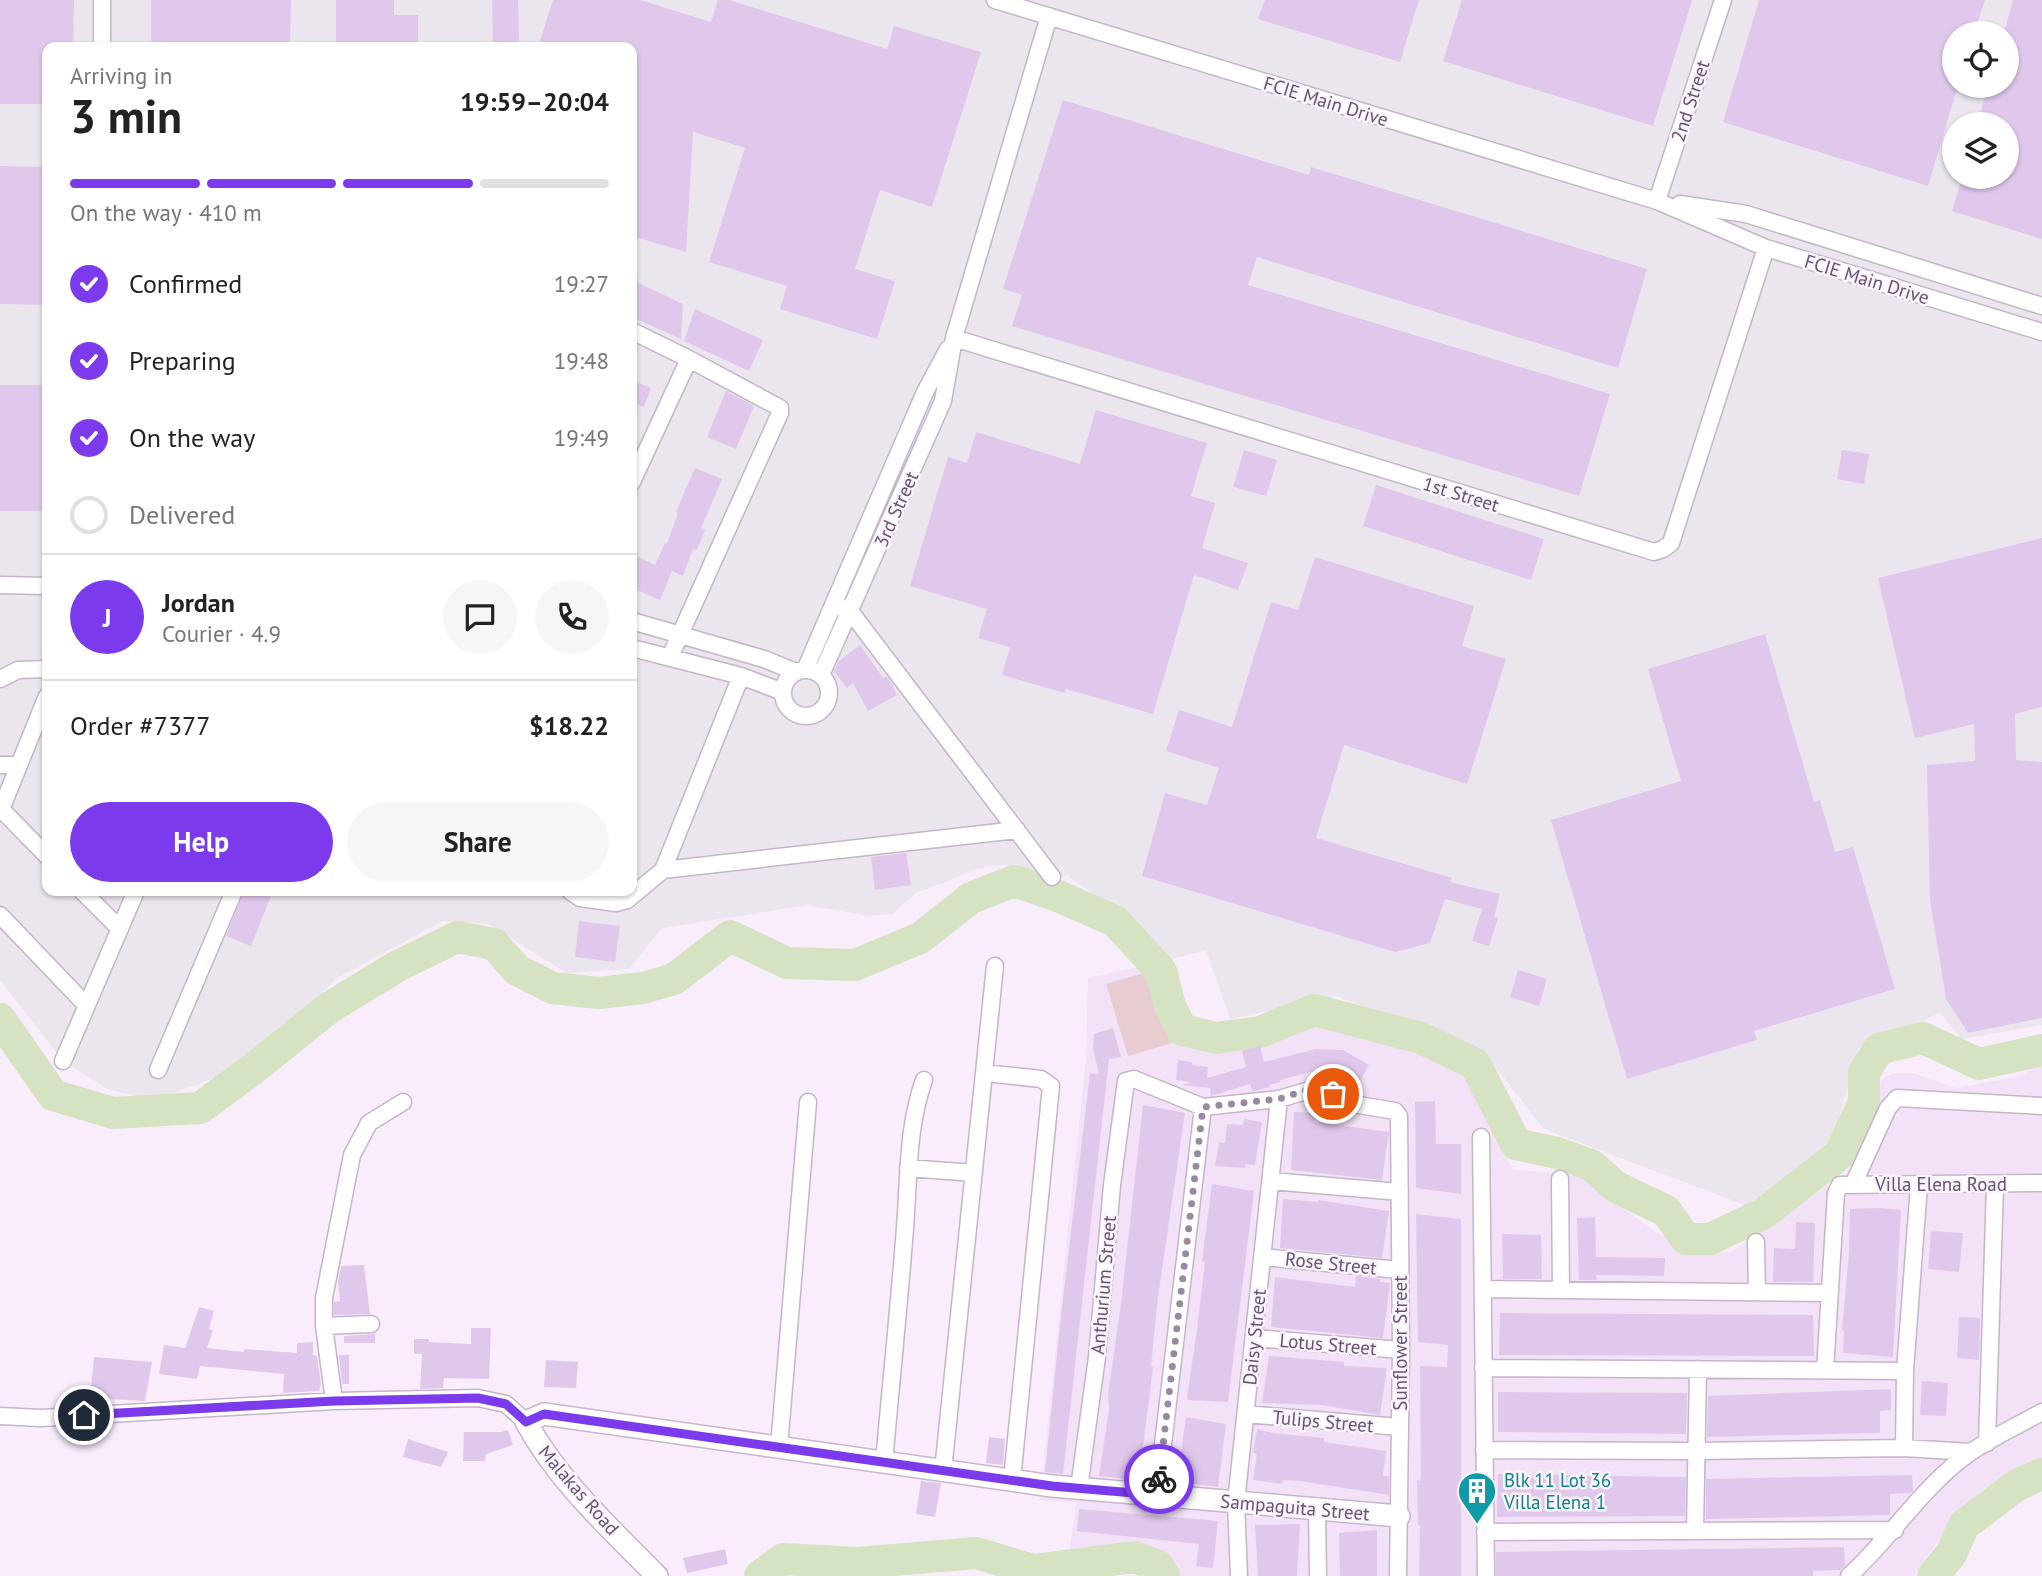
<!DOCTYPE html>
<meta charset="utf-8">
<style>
body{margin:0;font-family:"PT Sans",sans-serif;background:#f6f6f6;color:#222;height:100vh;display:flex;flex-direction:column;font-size:26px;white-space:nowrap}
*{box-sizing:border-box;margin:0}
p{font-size:23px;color:#767676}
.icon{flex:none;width:38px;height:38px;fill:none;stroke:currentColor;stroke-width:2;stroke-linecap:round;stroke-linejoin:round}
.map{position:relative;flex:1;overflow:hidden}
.drawer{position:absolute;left:42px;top:42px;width:595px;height:854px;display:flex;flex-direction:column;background:#fff;border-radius:14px;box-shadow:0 2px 5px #0004}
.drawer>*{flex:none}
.buttons{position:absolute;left:1942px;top:21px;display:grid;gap:14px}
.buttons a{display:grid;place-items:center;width:77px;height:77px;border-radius:50%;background:#fff;box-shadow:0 2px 5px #0004;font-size:35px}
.pin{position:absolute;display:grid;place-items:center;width:60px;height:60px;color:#fff;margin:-30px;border:4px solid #fff;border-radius:50%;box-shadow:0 2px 7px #0007}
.courier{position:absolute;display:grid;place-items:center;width:70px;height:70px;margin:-35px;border:5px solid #7c3aed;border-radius:50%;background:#fff;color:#222;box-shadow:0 2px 9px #0007}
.summary em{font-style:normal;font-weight:700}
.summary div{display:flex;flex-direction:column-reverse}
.summary{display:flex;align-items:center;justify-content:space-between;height:119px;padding:0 28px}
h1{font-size:46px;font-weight:700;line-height:52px}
.bar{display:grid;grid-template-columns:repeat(4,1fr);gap:10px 7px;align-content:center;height:84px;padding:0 28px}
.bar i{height:9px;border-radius:5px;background:#e0e0e0}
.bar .on{background:#7c3aed}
.bar p{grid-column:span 4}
.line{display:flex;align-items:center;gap:18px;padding:0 28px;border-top:2px solid #e0e0e0}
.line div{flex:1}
.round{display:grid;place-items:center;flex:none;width:74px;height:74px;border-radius:37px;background:#f6f6f6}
ol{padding:0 28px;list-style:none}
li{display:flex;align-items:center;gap:21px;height:77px}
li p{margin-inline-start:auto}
li .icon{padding:7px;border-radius:50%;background:#7c3aed;color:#fff;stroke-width:4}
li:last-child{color:#767676}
li i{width:38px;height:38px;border:4px solid #e0e0e0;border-radius:50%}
.cta{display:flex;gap:14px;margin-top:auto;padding:14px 28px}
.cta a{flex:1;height:80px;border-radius:42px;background:#7c3aed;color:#fff;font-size:28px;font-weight:700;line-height:80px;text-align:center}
.cta a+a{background:#f6f6f6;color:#222}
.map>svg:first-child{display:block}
</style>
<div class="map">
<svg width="2042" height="1576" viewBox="0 0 2042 1576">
<rect width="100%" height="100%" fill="#f9edfb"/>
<path fill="#f3e2f7" d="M1155,963L1176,1035L1205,1045L1258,1040L1326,1024L1441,1058L1478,1091L1490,1129L1514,1170L1576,1175L1683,1251L1730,1253L1846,1173L1872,1132L1881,1080L1893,1073H1913L1957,1088L2020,1076L2042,1063V1466L1956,1517L1913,1576H1174L1165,1564L1140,1550L1110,1549L1068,1560L1076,1503L1040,1500L1086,1057L1088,978Z"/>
<path fill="#ebe5ed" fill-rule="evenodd" d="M0,0H2042V1025L1961,1039L1940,1013L1858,1049L1828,1157L1747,1206L1544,1129L1483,1051L1336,996L1230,1019L1206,950L1164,961L1120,913L1067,875L1050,883L1029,871L1012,865L986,866L916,893L892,914L869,916L808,905L662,928L629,969L566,973L488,924L443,921L337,978L287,1028L222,1075L168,1095L139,1097L108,1089L63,1061L0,980ZM1955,33H2007V86H1955ZM47,47H632V891H47ZM1955,124H2007V177H1955Z"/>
<path fill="#e8ccd1" d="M1151,971L1172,1043L1128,1056L1106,984Z"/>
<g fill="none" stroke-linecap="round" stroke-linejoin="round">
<path stroke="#d6e3c3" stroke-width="32" d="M0,1019L53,1095L113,1113L200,1108L253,1069L329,1008L396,967L457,937L494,944L517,970L553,988L598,993L643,988L674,979L730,936L787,963L855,965L920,938L971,898L1014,881L1058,896L1115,921L1161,971L1170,1006L1182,1030L1216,1038L1260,1032L1314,1010L1421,1038L1475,1064L1516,1144L1557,1153L1591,1165L1616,1187L1666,1211L1686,1239H1710L1763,1214L1840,1154L1864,1102V1072L1879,1049L1923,1038L1979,1064L2042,1050
M760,1576L783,1559L858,1563L976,1553L1033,1570L1134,1557L1158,1566L1164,1576
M1933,1576L1951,1554L1964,1525L2017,1485L2042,1474"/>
</g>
<path fill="#e0c8ed" d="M0,0H74L73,47H47V104H0Z
M151,0H291L290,47H151Z
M336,0H394V15H418V47H336Z
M492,0H518L519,42L493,43Z
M553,0H640L711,22L718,0H729L887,49L894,26L981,52L932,207L880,190L855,269L895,281L877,339L780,309L787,286L709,262L745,148L693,132L686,252L632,236V47H538Z
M1265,0H1419L1400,62L1258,19Z
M1462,0H1692L1653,126L1443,61Z
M1759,0H1985L1974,33H1955V86H1958L1928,186L1723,122Z
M2013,0H2042V239L1952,211L1962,177H2007V124H1977L1988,86H2007V33H2004Z
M1063,100L1309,175L1311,167L1647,269L1618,368L1257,257L1248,285L1610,394L1579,496L1012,326L1022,295L1003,289Z
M0,166L47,167V305L0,304Z
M632,280L683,304L681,339L632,317Z
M695,309L763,340L749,371L684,341Z
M632,380L651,388L644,407L632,402Z
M0,385H47V511H0Z
M726,391L754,406L736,449L707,437Z
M1096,410L1207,443L1191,496L1215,503L1202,548L1248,563L1238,590L1194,575L1153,714L1066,689L1065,693L1002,675L1010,647L978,638L987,609L910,586L948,457L967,463L976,432L1080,464Z
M1244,450L1277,460L1266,496L1233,487Z
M1842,450L1869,454L1864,484L1837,479Z
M695,468L722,479L701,529L705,530L697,550L693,549L683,576L672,571L660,600L632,588V554L655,565L665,543L667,544L678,513L676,512Z
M1376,485L1544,539L1531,580L1363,526Z
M2042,538V707L2015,714L2016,760L2042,762V1018L1968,1033L1946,999L1930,900L1927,765L1975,761L1974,724L1915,738L1878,578Z
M1315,557L1474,606L1462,646L1506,659L1467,784L1344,745L1316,838L1452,878L1450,882L1500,894L1494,917L1498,918L1489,946L1472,941L1482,909L1445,899L1430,943L1395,952L1142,876L1165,793L1207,805L1219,768L1166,751L1179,710L1232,727L1271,602L1298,610Z
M1765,634L1814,802L1820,800L1835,852L1853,847L1895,989L1754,1031L1757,1040L1627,1079L1551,820L1681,781L1648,669Z
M860,645L883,678L886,676L891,682L897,695L868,711L853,683L847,688L834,671L839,661Z
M906,853L911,885L875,890L871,857Z
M244,891H273L251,946L226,936Z
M579,921L620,926L615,962L575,957Z
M1518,970L1547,979L1539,1006L1510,997Z
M1113,1028L1121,1057L1109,1059L1063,1474L1045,1472L1061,1316L1090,1073L1099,1074L1093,1048L1094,1034Z
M1260,1046L1264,1062L1316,1049L1343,1050L1369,1065L1355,1090L1329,1076L1322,1075V1069L1280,1080L1281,1082L1269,1085L1270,1087L1255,1091H1252L1250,1084L1211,1096L1210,1088L1182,1085L1192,1082L1176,1080L1178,1060L1192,1062V1065L1208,1067L1207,1078L1246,1067L1242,1051Z
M1435,1101L1436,1144H1461V1194L1416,1188L1415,1102Z
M1143,1105L1185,1113L1158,1297L1151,1366L1153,1367L1139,1480L1099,1476L1109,1410L1108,1393L1121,1304Z
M1294,1112L1315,1113V1122L1389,1132L1382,1180L1291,1170Z
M1244,1119L1262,1122L1255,1165L1246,1164L1245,1168L1215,1166L1219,1142L1225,1143L1227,1124L1243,1125Z
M1212,1184L1254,1191L1228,1402L1188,1400L1187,1397L1197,1330L1205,1262L1202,1261Z
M1283,1199L1318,1202V1200L1389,1211L1382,1258L1280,1248Z
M1879,1208L1901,1210L1893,1357L1843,1353L1844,1331H1842L1849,1252L1850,1209Z
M1416,1214L1461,1219V1576H1419L1420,1525H1418L1417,1480L1420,1481L1421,1477L1420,1366L1447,1367L1448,1345L1418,1342Z
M1595,1217L1596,1257L1665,1258L1664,1276L1596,1275L1597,1280H1579L1577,1218Z
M1796,1222L1815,1223L1813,1282H1773L1774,1248L1795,1249Z
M1931,1231L1963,1233L1959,1272L1928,1269Z
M1502,1234L1541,1235L1542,1279H1503Z
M364,1265L370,1314L334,1315V1302L340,1301L338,1282L341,1266Z
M1356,1276L1380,1279V1282L1390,1283L1383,1338L1271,1327L1275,1277L1355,1287Z
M199,1307L214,1311L209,1329L213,1330L207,1348L244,1352V1349L297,1353V1343L313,1342V1355L317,1356L321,1384L319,1391L283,1393L284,1374L200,1366L197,1379L159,1374L164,1345L185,1348Z
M1500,1313L1813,1315L1814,1356L1499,1355Z
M1959,1317L1980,1318L1979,1360L1957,1358Z
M471,1328H491L489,1379L444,1378L443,1388L420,1389L422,1354H414V1339H429V1342L471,1344Z
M375,1334V1343H344V1336Z
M339,1355H349V1384H342Z
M1269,1356L1344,1362V1366L1387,1368L1380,1415L1322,1405L1262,1403Z
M94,1357L152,1362L145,1401L90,1398Z
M546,1360L578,1362L576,1388L544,1387Z
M1922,1381L1948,1383L1946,1416L1920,1415Z
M1891,1389V1410L1880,1411V1433L1707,1437L1708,1396Z
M1498,1392L1687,1393L1686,1434L1498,1432Z
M1186,1417L1226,1424L1218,1487L1177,1482Z
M1257,1429L1272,1433L1324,1438V1442L1386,1451L1383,1476H1389V1495L1300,1481L1283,1480L1282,1484L1253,1480L1257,1454L1253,1453Z
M508,1430L513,1445L486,1454L485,1461H463L464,1432H500Z
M989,1437L1005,1439L1003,1465L986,1463Z
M408,1439L448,1452L441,1467L403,1457Z
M1498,1474L1686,1477L1685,1516L1497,1517Z
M1912,1475L1913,1491L1910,1493L1890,1494V1515L1706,1519V1479Z
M921,1481L941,1483L935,1517L916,1514Z
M1079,1509L1218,1521L1213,1568L1196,1566L1199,1544L1077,1531Z
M1300,1524L1297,1576H1258L1255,1525Z
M1377,1530V1576H1340L1339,1533Z
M1844,1547L1845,1566L1840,1570L1813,1571V1576H1496V1552Z
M725,1549L728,1564L687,1573L683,1558Z"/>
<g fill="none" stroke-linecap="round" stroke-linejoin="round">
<g stroke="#c5b4cc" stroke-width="19">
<path id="street" d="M995,0L1657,201L1766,248L2042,332
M102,47V0
M1657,201L1723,0
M1680,204L1746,214L2042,306
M632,331L689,359L780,408V413L670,657
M954,338L1654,552L1663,549L1671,543L1766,248
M632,482L689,359
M0,585L47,586
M843,608L850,611L1052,877
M632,621L764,659L796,672
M632,648L741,676L783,692
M805,670L925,392L948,349
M783 693a23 23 0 1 1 46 0a23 23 0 1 1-46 0Z
M821,675L943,401L954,338L1049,16
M0,679L18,670L47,669
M0,765H19
M1,809L47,856
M0,812L47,696
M663,870L1017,830
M82,891L120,929
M570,891L580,898L616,903L627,900L663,870L741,676
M0,915L86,1005
M63,1061L136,891
M158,1070L234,891
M985,1073L1041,1079L1051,1086L1012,1480
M1481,1137L1486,1576
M908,1168L974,1173
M1560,1179L1561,1290
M1271,1181L1400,1192
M1853,1185L1888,1108L1897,1098L2042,1106
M1756,1242L1757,1292
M1262,1257L1400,1270
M1483,1289L1830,1293
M324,1326L371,1324
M1255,1338L1401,1350
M1483,1368L1905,1371
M1825,1370L1836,1193L1840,1185L2042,1183
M334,1401L324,1326V1298L352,1155L369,1123L403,1102
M1246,1414L1400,1427
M0,1416L41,1418L334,1401L478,1398L506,1404L526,1422
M1987,1443L1995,1185
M779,1447L808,1102
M1904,1448L1905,1371L1919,1185
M1484,1450L1696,1451L1904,1448L1971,1452
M884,1462C891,1384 899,1306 905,1228C909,1178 907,1127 924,1080
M943,1471L995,966
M1079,1488L1097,1357L1112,1185L1126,1081L1134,1079L1203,1107L1279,1099L1313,1089L1333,1094L1347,1103L1395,1111L1399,1116L1401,1350L1398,1576
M1157,1495L1203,1107
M1317,1509L1318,1576
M1695,1531L1698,1369
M1485,1532L1895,1530
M1239,1576L1236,1502L1279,1099
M1849,1576C1892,1537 1923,1485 1971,1452C1993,1437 2019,1425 2042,1412"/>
</g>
<g stroke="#c9b4d1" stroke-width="24">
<path id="secondary" d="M657,1576C610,1528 558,1481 526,1422L544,1414L1052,1486L1399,1516"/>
</g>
<use href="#street" stroke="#fff" stroke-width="16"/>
<use href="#secondary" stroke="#fff" stroke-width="21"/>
</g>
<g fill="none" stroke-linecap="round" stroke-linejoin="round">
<path stroke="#9a88a3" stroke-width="7" stroke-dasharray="0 12.6" d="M1159,1479L1203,1107L1279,1099L1313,1088L1333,1094"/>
<path stroke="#7c3aed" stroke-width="9" d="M84,1415L334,1401L478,1398L506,1404L526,1422L544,1414L1052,1486L1157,1495L1159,1479"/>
</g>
<defs>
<g id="building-pin" transform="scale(2.0125)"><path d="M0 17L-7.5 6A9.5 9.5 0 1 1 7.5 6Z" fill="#0f9aa8" stroke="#fcf4fd"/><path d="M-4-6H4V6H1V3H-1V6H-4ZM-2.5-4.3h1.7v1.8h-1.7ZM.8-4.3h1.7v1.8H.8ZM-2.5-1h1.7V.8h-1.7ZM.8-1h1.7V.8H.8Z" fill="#fff"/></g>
</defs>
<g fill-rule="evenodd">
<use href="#building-pin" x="1477" y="1491"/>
</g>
<g text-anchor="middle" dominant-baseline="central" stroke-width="5" stroke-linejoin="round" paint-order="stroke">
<g font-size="19" fill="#675274" stroke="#fcf4fd">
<text transform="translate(1326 101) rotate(17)">FCIE Main Drive</text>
<text transform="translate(1690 101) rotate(-72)">2nd Street</text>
<text transform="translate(1867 279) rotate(17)">FCIE Main Drive</text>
<text transform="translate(1461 494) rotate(17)">1st Street</text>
<text transform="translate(896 509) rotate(-66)">3rd Street</text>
<text x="1941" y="1184">Villa Elena Road</text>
<text transform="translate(1331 1263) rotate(6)">Rose Street</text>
<text transform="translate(1103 1285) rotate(-85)">Anthurium Street</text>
<text transform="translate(1254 1337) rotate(-84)">Daisy Street</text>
<text transform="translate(1400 1343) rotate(-90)">Sunflower Street</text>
<text transform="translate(1328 1344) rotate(5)">Lotus Street</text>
<text transform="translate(1323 1421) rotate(5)">Tulips Street</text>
<text transform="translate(579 1490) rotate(49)">Malakas Road</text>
<text transform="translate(1295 1507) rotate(5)">Sampaguita Street</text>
</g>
<g font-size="19" fill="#0d838f" stroke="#fcf4fd" text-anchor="start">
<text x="1504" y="1480">Blk 11 Lot 36<tspan x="1504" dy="22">Villa Elena 1</tspan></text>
</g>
</g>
</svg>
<div class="buttons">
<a><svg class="icon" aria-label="locate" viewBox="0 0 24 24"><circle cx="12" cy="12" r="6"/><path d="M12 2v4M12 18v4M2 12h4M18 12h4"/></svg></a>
<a><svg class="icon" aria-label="layers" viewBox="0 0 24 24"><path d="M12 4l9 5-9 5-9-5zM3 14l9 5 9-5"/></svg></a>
</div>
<div class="pin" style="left:1333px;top:1094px;background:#ea580c"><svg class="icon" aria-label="bag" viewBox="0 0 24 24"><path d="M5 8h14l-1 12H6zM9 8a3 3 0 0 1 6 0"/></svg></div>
<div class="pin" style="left:84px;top:1415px;background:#1f2937"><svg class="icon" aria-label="home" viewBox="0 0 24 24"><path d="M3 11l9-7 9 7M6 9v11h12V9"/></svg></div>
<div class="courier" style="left:1159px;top:1479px"><svg class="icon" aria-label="bike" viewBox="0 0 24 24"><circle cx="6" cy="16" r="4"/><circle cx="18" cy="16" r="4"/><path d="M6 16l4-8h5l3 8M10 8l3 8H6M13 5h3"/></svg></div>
<section class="drawer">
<div class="summary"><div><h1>3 min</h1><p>Arriving in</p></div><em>19:59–20:04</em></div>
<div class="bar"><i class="on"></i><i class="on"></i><i class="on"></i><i></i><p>On the way · 410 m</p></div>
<ol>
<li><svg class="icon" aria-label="check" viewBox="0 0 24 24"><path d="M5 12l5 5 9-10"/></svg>Confirmed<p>19:27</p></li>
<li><svg class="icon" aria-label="check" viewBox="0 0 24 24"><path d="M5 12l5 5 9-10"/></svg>Preparing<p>19:48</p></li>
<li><svg class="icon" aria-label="check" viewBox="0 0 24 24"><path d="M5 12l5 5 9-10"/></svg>On the way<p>19:49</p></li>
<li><i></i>Delivered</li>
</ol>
<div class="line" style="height:126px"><b class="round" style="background:#7c3aed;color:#fff">J</b><div><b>Jordan</b><p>Courier · 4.9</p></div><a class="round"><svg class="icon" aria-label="chat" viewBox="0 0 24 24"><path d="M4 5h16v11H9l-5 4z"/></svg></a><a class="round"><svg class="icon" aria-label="phone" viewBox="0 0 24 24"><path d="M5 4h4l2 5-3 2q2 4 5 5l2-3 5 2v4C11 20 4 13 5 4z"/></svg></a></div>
<div class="line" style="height:91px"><div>Order #7377</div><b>$18.22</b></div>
<div class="cta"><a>Help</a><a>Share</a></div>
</section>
</div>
